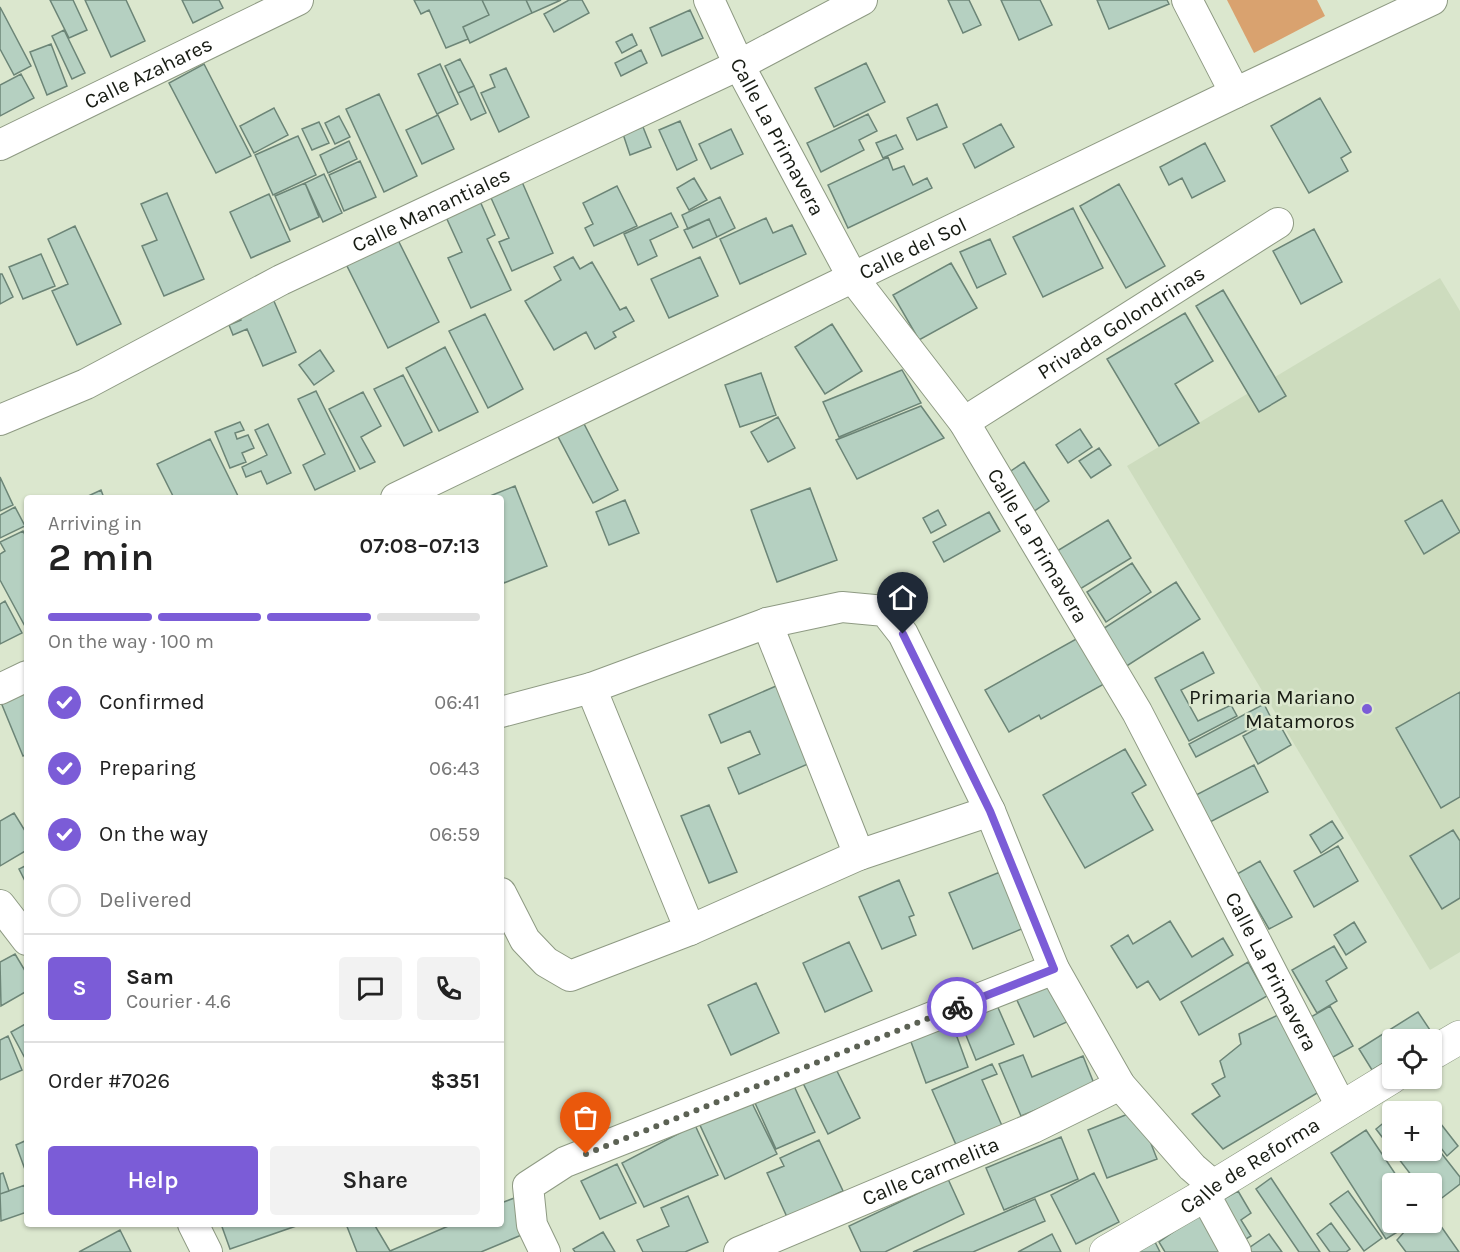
<!DOCTYPE html>
<meta charset="utf-8">
<style>
body{margin:0;font-family:Karla,sans-serif;background:#f2f2f2;color:#222;height:100vh;display:flex;flex-direction:column;font-size:22px;white-space:nowrap}
*{box-sizing:border-box;margin:0}
p{font-size:20px;color:#767676}
.icon{flex:none;width:33px;height:33px;fill:none;stroke:currentColor;stroke-width:2;stroke-linecap:round;stroke-linejoin:round}
.map{position:relative;flex:1;overflow:hidden}
.details{position:absolute;left:24px;top:495px;width:480px;height:732px;display:flex;flex-direction:column;background:#fff;border-radius:6px;box-shadow:0 2px 4px #0004}
.details>*{flex:none}
.buttons{position:absolute;left:1382px;top:1029px;display:grid;gap:12px}
.buttons a{display:grid;place-items:center;width:60px;height:60px;border-radius:6px;background:#fff;box-shadow:0 2px 4px #0004;font-size:30px}
.pin{position:absolute;display:grid;place-items:center;width:51px;height:51px;color:#fff;margin:-62px -26px;border-radius:50% 50% 50% 0;rotate:-45deg;box-shadow:0 0 6px #0007}
.pin .icon{rotate:45deg}
.courier{position:absolute;display:grid;place-items:center;width:60px;height:60px;margin:-30px;border:4px solid #7b5cd7;border-radius:50%;background:#fff;color:#222;box-shadow:0 2px 8px #0007}
.overview em{font-style:normal;font-weight:600}
.overview div{display:flex;flex-direction:column-reverse}
.overview{display:flex;align-items:center;justify-content:space-between;height:102px;padding:0 24px}
h1{font-size:39px;font-weight:600;line-height:45px}
.bar{display:grid;grid-template-columns:repeat(4,1fr);gap:9px 6px;align-content:center;height:72px;padding:0 24px}
.bar i{height:8px;border-radius:4px;background:#e0e0e0}
.bar .selected{background:#7b5cd7}
.bar p{grid-column:span 4}
.line{display:flex;align-items:center;gap:15px;padding:0 24px;border-top:2px solid #e0e0e0}
.line div{flex:1}
.round{display:grid;place-items:center;flex:none;width:63px;height:63px;border-radius:6px;background:#f2f2f2}
ol{padding:0 24px;list-style:none}
li{display:flex;align-items:center;gap:18px;height:66px}
li p{margin-inline-start:auto}
li .icon{padding:6px;border-radius:50%;background:#7b5cd7;color:#fff;stroke-width:4}
li:last-child{color:#767676}
li i{width:33px;height:33px;border:3px solid #e0e0e0;border-radius:50%}
.primary-button{display:flex;gap:12px;margin-top:auto;padding:12px 24px}
.primary-button a{flex:1;height:69px;border-radius:6px;background:#7b5cd7;color:#fff;font-size:24px;font-weight:600;line-height:69px;text-align:center}
.primary-button a+a{background:#f2f2f2;color:#222}
.map>svg:first-child{display:block}
</style>
<div class="map">
<svg width="1460" height="1252" viewBox="0 0 1460 1252">
<rect width="100%" height="100%" fill="#dbe7ce"/>
<path fill="#cddcbe" d="M1440,278L1460,311V952L1430,970L1127,466Z"/>
<path fill="#d9a26f" d="M1227,0H1317L1325,16L1254,53Z"/>
<path fill="#b5d0c1" stroke="#6c8577" stroke-width="1.5" d="M50,0H73L87,30L69,38Z
M85,0H126L145,41L111,57Z
M182,0H219L223,8L193,23Z
M414,0H482L489,15L463,27L468,39L446,48L429,10L421,14Z
M482,0H526L532,13L470,43L463,27L489,15Z
M526,0H561L532,13Z
M569,0H582L589,13L554,32L544,14Z
M948,0H969L981,25L963,33Z
M1001,0H1040L1052,25L1019,40Z
M1097,0H1167L1169,4L1109,29Z
M0,7L31,66L14,75L0,49Z
M690,10L703,38L662,56L650,28Z
M64,30L85,73L72,79L52,36Z
M632,34L637,45L622,53L616,42Z
M51,44L67,86L47,95L30,52Z
M641,50L647,63L621,76L615,63Z
M460,59L474,86L458,93L445,66Z
M866,63L885,102L834,127L815,88Z
M204,64L251,156L216,173L169,83Z
M440,64L458,104L437,114L418,74Z
M506,68L529,117L499,132L481,93L495,87L490,75Z
M21,74L34,98L0,116V85Z
M474,86L486,113L471,120L458,93Z
M379,94L417,176L384,192L346,109Z
M1320,98L1351,152L1341,158L1348,171L1309,193L1271,126Z
M937,104L947,127L917,140L907,118Z
M274,108L288,135L254,153L240,126Z
M868,114L877,131L859,140L864,150L821,172L807,143Z
M438,115L454,149L422,164L406,130Z
M339,116L350,137L335,144L325,123Z
M680,121L697,160L677,170L659,130Z
M319,122L329,143L312,150L302,129Z
M1001,124L1014,147L975,168L963,144Z
M643,127L651,147L630,155L623,134Z
M731,129L743,154L711,169L699,144Z
M896,135L903,149L883,158L876,143Z
M298,136L316,175L273,195L255,155Z
M349,141L357,159L328,173L320,155Z
M1205,143L1225,181L1192,198L1182,178L1169,185L1160,167Z
M888,157L893,170L904,166L913,185L927,178L932,188L848,228L828,185Z
M360,161L376,197L344,211L329,175Z
M324,174L342,213L323,222L305,183Z
M519,175L553,253L512,271L499,242L509,238L487,189Z
M694,178L707,200L689,210L677,188Z
M305,183L319,217L290,230L275,196Z
M1119,184L1165,266L1126,288L1080,206Z
M617,186L637,226L594,246L585,228L593,224L583,203Z
M475,190L495,235L487,239L511,290L471,308L448,258L462,252L441,206Z
M167,193L204,279L164,296L142,246L157,240L141,204Z
M269,194L290,241L251,258L230,212Z
M720,197L735,228L717,237L709,219L688,229L682,215Z
M1073,208L1103,268L1043,297L1013,237Z
M671,213L678,227L650,240L657,256L638,265L624,234Z
M766,218L773,233L792,225L806,254L740,284L720,239Z
M709,219L717,237L693,248L684,230Z
M75,226L121,324L77,345L52,291L68,284L48,239Z
M1314,229L1342,282L1301,304L1273,251Z
M394,232L439,322L388,348L343,258Z
M990,239L1006,274L977,288L960,252Z
M41,254L55,286L23,299L9,267Z
M573,257L580,269L592,262L620,310L626,307L634,321L613,332L616,337L595,349L586,332L554,350L525,301L561,280L554,267Z
M700,257L718,296L669,318L651,279Z
M951,263L977,308L919,340L893,295Z
M0,274H2L13,297L0,304Z
M1223,290L1286,396L1259,412L1196,306Z
M270,292L296,352L263,366L247,329L233,335L229,325L241,320L236,307Z
M1185,313L1213,361L1175,384L1199,423L1159,446L1107,359Z
M485,314L523,389L488,408L449,331Z
M832,324L862,371L825,394L795,347Z
M445,347L478,412L439,431L406,368Z
M320,350L334,371L314,385L299,365Z
M902,370L921,403L839,437L823,402Z
M761,373L776,415L740,427L725,385Z
M403,375L432,432L404,446L374,389Z
M316,391L355,471L315,490L303,465L325,454L298,399Z
M363,392L381,426L361,437L375,462L360,469L329,409Z
M921,406L944,438L857,479L836,440Z
M580,416L618,490L593,503L554,429Z
M778,417L795,448L768,462L751,432Z
M240,422L244,430L235,433L237,439L248,435L254,448L242,453L246,462L230,468L215,432Z
M268,424L291,473L267,484L261,471L246,477L242,467L267,455L255,430Z
M1080,429L1092,447L1068,463L1056,445Z
M210,439L239,498H174L157,464Z
M1099,448L1111,465L1091,478L1079,461Z
M1024,462L1049,501L1030,514L1005,475Z
M0,477L13,505L0,511Z
M515,486L547,566L504,583L501,575V498H485Z
M810,488L837,560L777,582L751,510Z
M101,490L104,498H84Z
M625,500L639,533L609,545L596,512Z
M1442,500L1460,532L1424,554L1405,521Z
M15,507L25,526L0,538V515Z
M938,510L946,525L931,533L923,518Z
M989,512L1000,531L944,562L933,542Z
M1108,520L1131,558L1080,589L1057,551Z
M23,531L27,539V630L0,580V554L5,551L0,542Z
M1132,563L1151,592L1106,622L1087,592Z
M1176,582L1200,619L1122,669L1098,632Z
M5,601L22,633L0,644V604Z
M1078,638L1104,684L1041,719L1039,715L1009,732L985,690Z
M1203,652L1214,673L1181,690L1198,721L1231,705L1237,716L1189,741L1155,678Z
M27,681V754L23,756L0,700Z
M783,683L817,760L739,794L728,768L760,754L750,731L721,743L709,715Z
M1460,692V797L1441,808L1396,728Z
M1264,704L1271,718L1196,757L1189,744Z
M1276,718L1291,745L1258,764L1243,736Z
M1125,749L1146,785L1132,793L1153,830L1085,868L1043,795Z
M1254,765L1268,792L1210,822L1196,795Z
M709,805L737,872L709,883L681,816Z
M14,813L27,834V850L0,866V821Z
M1332,821L1343,838L1321,853L1310,835Z
M1453,830L1460,841V898L1442,909L1410,856Z
M1338,846L1358,881L1314,907L1294,871Z
M1260,861L1292,917L1269,929L1237,874Z
M27,865V885L19,869Z
M1000,872L1024,928L973,949L949,893Z
M899,880L914,915L909,917L916,935L882,949L859,897Z
M1170,921L1192,957L1223,938L1233,955L1160,1000L1148,981L1137,988L1111,946L1128,935L1133,944Z
M1354,922L1366,942L1346,955L1334,935Z
M849,942L872,991L825,1012L803,963Z
M1334,946L1347,968L1326,981L1337,1001L1317,1013L1292,970Z
M15,954L27,974V991L1,1006L0,962Z
M1248,962L1267,996L1199,1035L1181,1002Z
M1051,980L1069,1021L1034,1037L1015,996Z
M756,983L779,1033L731,1055L708,1005Z
M996,1003L1014,1044L976,1060L959,1018Z
M1330,1006L1353,1046L1326,1061L1304,1021Z
M1418,1012L1432,1033L1422,1040H1392V1058L1372,1070L1359,1049Z
M1280,1014L1324,1089L1223,1149L1192,1114L1220,1096L1212,1084L1225,1077L1220,1061L1241,1044L1239,1034Z
M949,1015L968,1067L926,1083L907,1031Z
M27,1023V1062L11,1032Z
M8,1036L22,1070L0,1080V1040Z
M1023,1055L1032,1077L1083,1056L1095,1086L1021,1116L999,1064Z
M992,1064L997,1074L982,1080L1003,1128L957,1147L932,1090Z
M835,1067L860,1118L828,1134L803,1083Z
M794,1086L815,1132L776,1149L755,1103Z
M750,1099L777,1154L725,1179L699,1123Z
M1138,1110L1157,1159L1107,1178L1088,1130Z
M1392,1116V1150L1376,1129Z
M1437,1119L1458,1146L1447,1156L1431,1135V1123Z
M695,1125L718,1175L644,1207L622,1163Z
M1366,1130L1402,1184H1392V1222H1401L1404,1228L1386,1239L1331,1153Z
M1061,1137L1078,1179L1004,1210L986,1168Z
M27,1140V1175L16,1145Z
M819,1140L843,1191L787,1217L767,1173L784,1166L780,1158Z
M1431,1140L1460,1177V1184L1434,1204L1431,1200V1184H1418L1392,1150H1431Z
M617,1164L636,1203L600,1219L581,1181Z
M3,1173L9,1191L0,1194V1174Z
M1094,1173L1119,1222L1076,1244L1051,1195Z
M1271,1178L1320,1252H1299L1256,1189Z
M948,1179L964,1214L885,1252H861L849,1226Z
M25,1185L27,1212L1,1221L0,1194Z
M1238,1191L1251,1213L1241,1220L1251,1236L1238,1244L1222,1200Z
M1348,1191L1382,1238L1364,1251L1330,1204Z
M688,1196L708,1242L685,1252H643L637,1240L669,1226L661,1208Z
M517,1197L531,1231L481,1252H357L346,1224H374L390,1251L453,1224H501V1203Z
M1035,1199L1045,1221L973,1252H913Z
M1431,1212L1459,1252H1406L1397,1240L1413,1222H1431Z
M1199,1214L1224,1252H1165L1159,1242Z
M1331,1223L1350,1249L1346,1252H1330L1317,1234Z
M221,1224H302L230,1249Z
M120,1230L131,1252H79Z
M603,1232L615,1252H575L573,1249Z
M1052,1234L1061,1252H1018Z
M1269,1234L1282,1252H1243Z
M1155,1242L1160,1252H1134Z"/>
<g fill="none" stroke-linecap="round" stroke-linejoin="round">
<g stroke="#8e9a83" stroke-width="32">
<g id="minor">
<path id="s1" d="M709,0L739,65L853,278L964,422L1137,712L1341,1106"/>
<path d="M1187,0L1235,93"/>
<path id="s2" d="M0,145L298,0"/>
<path id="s3" d="M0,420L86,384L281,280L739,65L862,0"/>
<path id="s4" d="M964,422L1278,223"/>
<path id="s5" d="M396,498L1235,93L1432,0"/>
<path d="M767,623L859,855"/>
<path d="M591,688L690,930"/>
<path d="M0,689L27,676"/>
<path d="M501,712L591,688L767,623L842,607L885,611L903,634L990,811L1054,969L1120,1085L1192,1167L1214,1186"/>
<path d="M501,893L525,940L546,962L570,976L690,930L859,855L990,811"/>
<path d="M0,905L27,940"/>
<path d="M1205,1195L1236,1252"/>
<path d="M193,1224L207,1252"/>
<path d="M545,1252L532,1225L528,1186L565,1162L1054,969"/>
<path id="s6" d="M739,1252L1033,1128L1120,1085"/>
</g>
</g>
<g stroke="#8e9a83" stroke-width="34">
<g id="secondary">
<path d="M1431,1054L1460,1037"/>
<path id="s7" d="M1106,1252L1205,1195L1214,1186L1392,1077"/>
</g>
</g>
<use href="#minor" stroke="#fff" stroke-width="30"/>
<use href="#secondary" stroke="#fff" stroke-width="33"/>
</g>
<g fill="none" stroke-linecap="round" stroke-linejoin="round">
<path stroke="#5c6254" stroke-width="6" stroke-dasharray="0 10.8" d="M586,1154L957,1007"/>
<path stroke="#7b5cd7" stroke-width="8" d="M903,634L990,811L1054,969L957,1007"/>
</g>
<circle fill="#7b5cd7" stroke="#dbe7ce" stroke-width="2" cx="1367" cy="709" r="6"/>
<g text-anchor="middle" dominant-baseline="central" stroke-width="5" stroke-linejoin="round" paint-order="stroke">
<g font-size="21" fill="#171b13" stroke="#dbe7ce">
<text stroke="none"><textPath href="#s2" startOffset="165">Calle Azahares</textPath></text>
<text stroke="none"><textPath href="#s1" startOffset="153">Calle La Primavera</textPath></text>
<text stroke="none"><textPath href="#s3" startOffset="480">Calle Manantiales</textPath></text>
<text stroke="none"><textPath href="#s5" startOffset="574">Calle del Sol</textPath></text>
<text stroke="none"><textPath href="#s4" startOffset="186">Privada Golondrinas</textPath></text>
<text stroke="none"><textPath href="#s1" startOffset="639">Calle La Primavera</textPath></text>
<text stroke="none"><textPath href="#s1" startOffset="1125">Calle La Primavera</textPath></text>
<text stroke="none"><textPath href="#s7" startOffset="168">Calle de Reforma</textPath></text>
<text stroke="none"><textPath href="#s6" startOffset="208">Calle Carmelita</textPath></text>
</g>
<g font-size="21" fill="#171b13" stroke="#dbe7ce" text-anchor="end">
<text x="1355" y="697">Primaria Mariano<tspan x="1355" dy="24">Matamoros</tspan></text>
</g>
</g>
</svg>
<div class="buttons">
<a><svg class="icon" aria-label="locate" viewBox="0 0 24 24"><circle cx="12" cy="12" r="6"/><path d="M12 2v4M12 18v4M2 12h4M18 12h4"/></svg></a>
<a>+</a>
<a>−</a>
</div>
<div class="pin" style="left:586px;top:1154px;background:#ea580c"><svg class="icon" aria-label="bag" viewBox="0 0 24 24"><path d="M5 8h14l-1 12H6zM9 8a3 3 0 0 1 6 0"/></svg></div>
<div class="pin" style="left:903px;top:634px;background:#1f2937"><svg class="icon" aria-label="home" viewBox="0 0 24 24"><path d="M3 11l9-7 9 7M6 9v11h12V9"/></svg></div>
<div class="courier" style="left:957px;top:1007px"><svg class="icon" aria-label="bike" viewBox="0 0 24 24"><circle cx="6" cy="16" r="4"/><circle cx="18" cy="16" r="4"/><path d="M6 16l4-8h5l3 8M10 8l3 8H6M13 5h3"/></svg></div>
<section class="details">
<div class="overview"><div><h1>2 min</h1><p>Arriving in</p></div><em>07:08–07:13</em></div>
<div class="bar"><i class="selected"></i><i class="selected"></i><i class="selected"></i><i></i><p>On the way · 100 m</p></div>
<ol>
<li><svg class="icon" aria-label="check" viewBox="0 0 24 24"><path d="M5 12l5 5 9-10"/></svg>Confirmed<p>06:41</p></li>
<li><svg class="icon" aria-label="check" viewBox="0 0 24 24"><path d="M5 12l5 5 9-10"/></svg>Preparing<p>06:43</p></li>
<li><svg class="icon" aria-label="check" viewBox="0 0 24 24"><path d="M5 12l5 5 9-10"/></svg>On the way<p>06:59</p></li>
<li><i></i>Delivered</li>
</ol>
<div class="line" style="height:108px"><b class="round" style="background:#7b5cd7;color:#fff">S</b><div><b>Sam</b><p>Courier · 4.6</p></div><a class="round"><svg class="icon" aria-label="chat" viewBox="0 0 24 24"><path d="M4 5h16v11H9l-5 4z"/></svg></a><a class="round"><svg class="icon" aria-label="phone" viewBox="0 0 24 24"><path d="M5 4h4l2 5-3 2q2 4 5 5l2-3 5 2v4C11 20 4 13 5 4z"/></svg></a></div>
<div class="line" style="height:78px"><div>Order #7026</div><b>$351</b></div>
<div class="primary-button"><a>Help</a><a>Share</a></div>
</section>
</div>
